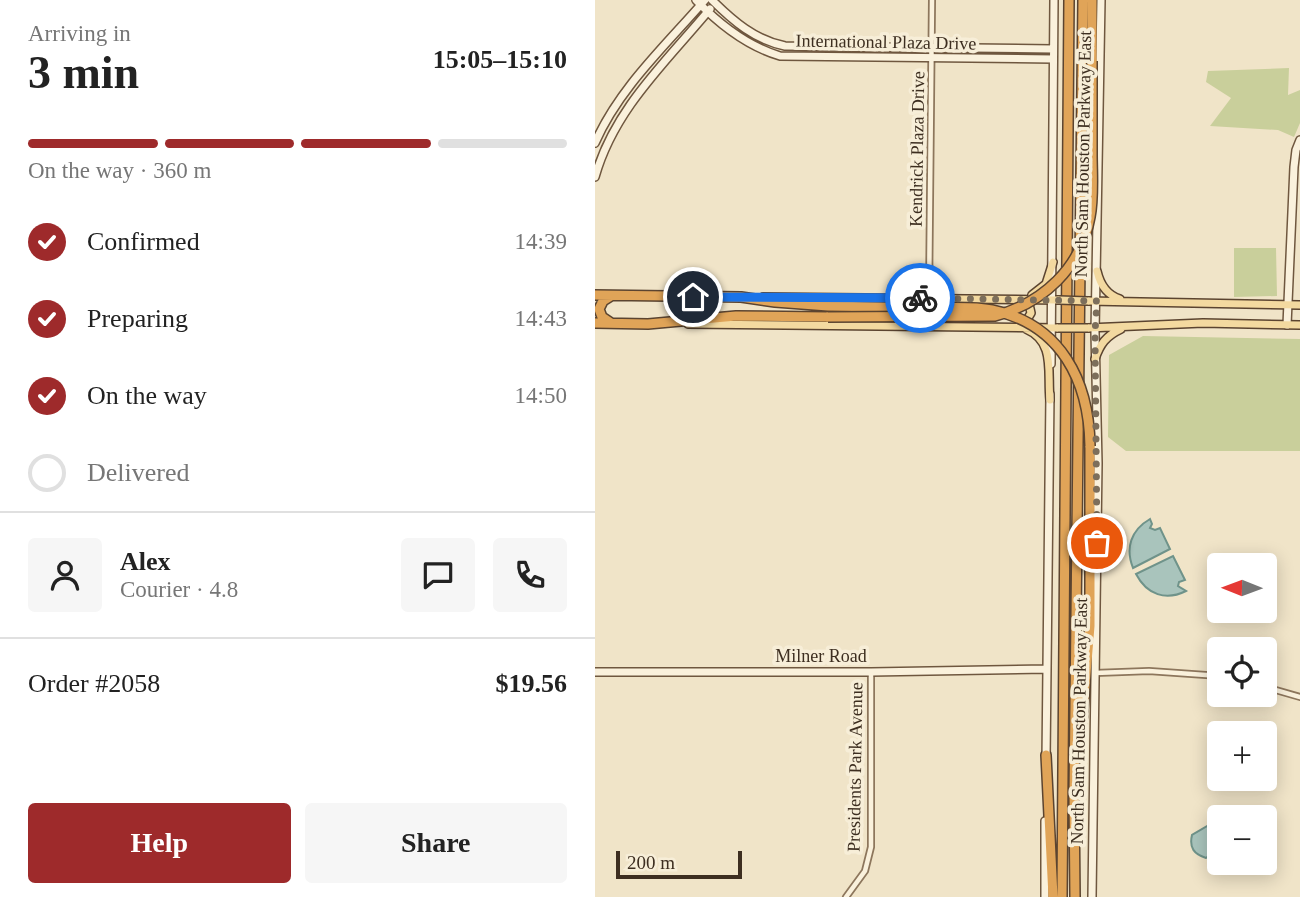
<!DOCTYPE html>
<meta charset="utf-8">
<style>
body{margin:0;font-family:Georgia,serif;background:#f6f6f6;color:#222;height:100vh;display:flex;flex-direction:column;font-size:26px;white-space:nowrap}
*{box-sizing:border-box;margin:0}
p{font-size:23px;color:#767676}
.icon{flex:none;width:38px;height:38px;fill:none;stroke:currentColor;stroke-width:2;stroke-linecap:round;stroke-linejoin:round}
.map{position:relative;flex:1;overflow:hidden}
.panel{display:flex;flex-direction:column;background:#fff;width:595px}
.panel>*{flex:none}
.needle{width:46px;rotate:271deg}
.fabs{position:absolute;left:612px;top:553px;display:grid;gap:14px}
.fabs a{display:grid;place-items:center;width:70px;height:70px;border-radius:7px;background:#fff;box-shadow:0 4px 18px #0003;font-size:35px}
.scale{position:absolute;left:21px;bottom:18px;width:126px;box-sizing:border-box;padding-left:7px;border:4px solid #3d2e20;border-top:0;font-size:19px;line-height:24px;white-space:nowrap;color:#3d2e20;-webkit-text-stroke:5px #f7eed8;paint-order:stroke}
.pin{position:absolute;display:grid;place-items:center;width:60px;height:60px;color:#fff;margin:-30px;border:4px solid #fff;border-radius:50%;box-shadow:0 2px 7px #0007}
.courier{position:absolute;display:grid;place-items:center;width:70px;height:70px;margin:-35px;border:5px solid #1a73e8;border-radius:50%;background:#fff;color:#222;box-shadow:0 2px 9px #0007}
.head em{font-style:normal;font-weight:600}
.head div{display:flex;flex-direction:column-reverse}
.head{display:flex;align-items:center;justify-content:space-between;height:119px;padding:0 28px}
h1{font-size:46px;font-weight:600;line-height:52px}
.bar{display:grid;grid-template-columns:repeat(4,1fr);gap:10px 7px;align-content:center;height:84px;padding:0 28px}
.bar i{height:9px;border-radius:5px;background:#e0e0e0}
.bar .active{background:#9e2a2b}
.bar p{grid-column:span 4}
.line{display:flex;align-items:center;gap:18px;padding:0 28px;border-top:2px solid #e0e0e0}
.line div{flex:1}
.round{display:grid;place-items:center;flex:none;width:74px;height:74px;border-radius:7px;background:#f6f6f6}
ol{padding:0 28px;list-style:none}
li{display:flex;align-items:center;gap:21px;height:77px}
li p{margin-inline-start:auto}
li .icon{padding:7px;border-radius:50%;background:#9e2a2b;color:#fff;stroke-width:4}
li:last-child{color:#767676}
li i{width:38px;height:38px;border:4px solid #e0e0e0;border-radius:50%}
.button{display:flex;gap:14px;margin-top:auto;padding:14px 28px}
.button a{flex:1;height:80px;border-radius:7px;background:#9e2a2b;color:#fff;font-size:28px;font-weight:600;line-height:80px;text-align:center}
.button a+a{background:#f6f6f6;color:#222}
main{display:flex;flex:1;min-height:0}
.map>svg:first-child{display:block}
</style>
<main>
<section class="panel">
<div class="head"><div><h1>3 min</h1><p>Arriving in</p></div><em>15:05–15:10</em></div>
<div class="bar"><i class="active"></i><i class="active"></i><i class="active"></i><i></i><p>On the way · 360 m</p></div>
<ol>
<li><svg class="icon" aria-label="check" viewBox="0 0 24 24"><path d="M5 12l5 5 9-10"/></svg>Confirmed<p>14:39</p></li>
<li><svg class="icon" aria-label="check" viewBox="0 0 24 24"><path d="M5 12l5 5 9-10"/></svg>Preparing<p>14:43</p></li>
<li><svg class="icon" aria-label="check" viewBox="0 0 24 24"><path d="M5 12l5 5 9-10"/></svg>On the way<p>14:50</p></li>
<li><i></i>Delivered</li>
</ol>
<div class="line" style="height:126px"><a class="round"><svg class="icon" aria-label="person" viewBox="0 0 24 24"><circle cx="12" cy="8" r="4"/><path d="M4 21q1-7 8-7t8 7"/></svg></a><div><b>Alex</b><p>Courier · 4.8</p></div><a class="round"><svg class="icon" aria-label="chat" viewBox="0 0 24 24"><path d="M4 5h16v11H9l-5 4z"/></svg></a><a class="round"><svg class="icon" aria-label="phone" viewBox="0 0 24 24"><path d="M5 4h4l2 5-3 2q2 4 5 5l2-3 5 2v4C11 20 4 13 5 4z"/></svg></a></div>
<div class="line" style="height:91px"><div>Order #2058</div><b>$19.56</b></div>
<div class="button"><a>Help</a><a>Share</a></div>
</section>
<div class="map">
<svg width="705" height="897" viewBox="0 0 705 897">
<rect width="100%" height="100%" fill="#f0e4c8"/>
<path fill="#c9cf9b" d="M694,68L693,95L705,90V123L699,137L683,130L615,126L636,98L611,82L613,71Z
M681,248L682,296L639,297V248Z
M548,336L705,339V451H531L513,437L514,355Z"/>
<path fill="#a9c4bc" stroke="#6f938a" stroke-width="2" d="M555,519L557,524L555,528L560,530L565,528L575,549L538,568C530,548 536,530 555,519Z
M578,556L590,580L584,582L583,586L591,591C571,601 552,595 541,574Z
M625,823C625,836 623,850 611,858C599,854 594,848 597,835L614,825Z"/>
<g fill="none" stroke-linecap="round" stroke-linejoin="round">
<g stroke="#8d765c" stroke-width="8">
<path id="street" d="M334,298L337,0
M500,673L554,671L625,676
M670,687L705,697
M251,897L270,871L276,847V672"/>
</g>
<g stroke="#6f573f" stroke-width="10">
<path id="secondary" d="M101,0C124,24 152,46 185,56L458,59
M117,0C138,21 160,40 190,46L458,49
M0,143C24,88 71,45 110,0
M0,177C19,109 71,62 115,9
M692,325L699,167L701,150L705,140
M456,364L459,0
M0,672H276L452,669
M451,760L455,394
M450,897V821
M497,897L503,463L500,332L506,0"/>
</g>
<g stroke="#5b4430" stroke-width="10">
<path id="primary" d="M502,271C505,284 512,295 525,299
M437,295L451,284L458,262
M168,297L464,300
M493,301L705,305
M426,323H430L436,313L434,304L430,302
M93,324L463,328
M493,328L608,323L705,325
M431,329C461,342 452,372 455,400
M500,359C505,344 511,336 526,329"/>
</g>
<g stroke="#5b4430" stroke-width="12">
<path id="highway" d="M497,61V0
M0,295L146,297L180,302L233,306L332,308
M0,323L53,324L141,316L233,317
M16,323L7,317L4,309L8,301L16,296
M485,745L495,626V446
M451,755L458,897
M467,897L474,0
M480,897L479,795L488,0"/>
</g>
<use href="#street" stroke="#faf1dc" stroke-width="4.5"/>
<use href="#secondary" stroke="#faf1dc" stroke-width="7"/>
<use href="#primary" stroke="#f3d9a0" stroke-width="7"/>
<use href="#highway" stroke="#e0a458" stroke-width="9"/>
<g stroke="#5b4430" stroke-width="10" stroke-linecap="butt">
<path id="primary-bridge" d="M464,300L493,301
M463,328H493"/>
</g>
<g stroke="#5b4430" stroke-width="12" stroke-linecap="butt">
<path id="highway-bridge" d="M332,308C353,308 376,306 397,310C466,324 494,381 495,446
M233,317L400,316C448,303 486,268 495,217C499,197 497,174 497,153C497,122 497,92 497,61"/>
</g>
<use href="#primary-bridge" stroke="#f3d9a0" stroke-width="7"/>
<use href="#highway-bridge" stroke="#e0a458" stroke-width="9"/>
</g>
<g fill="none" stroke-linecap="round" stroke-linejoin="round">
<path stroke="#7c6e5b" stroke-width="7" stroke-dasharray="0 12.6" d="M325,298L502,301L500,332L502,543"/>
<path stroke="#1a73e8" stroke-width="9" d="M98,297L325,298"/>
</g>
<g text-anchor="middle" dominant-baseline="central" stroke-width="7" stroke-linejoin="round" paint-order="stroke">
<g font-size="18" fill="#3d2e20" stroke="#f7eed8">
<text transform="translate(291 42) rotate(1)">International Plaza Drive</text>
<text transform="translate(322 149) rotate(-89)">Kendrick Plaza Drive</text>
<text transform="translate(488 154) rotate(-89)">North Sam Houston Parkway East</text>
<text x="226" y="656">Milner Road</text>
<text transform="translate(484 721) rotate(-89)">North Sam Houston Parkway East</text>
<text transform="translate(260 767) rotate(-89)">Presidents Park Avenue</text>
</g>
</g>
</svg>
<div class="fabs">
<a><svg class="needle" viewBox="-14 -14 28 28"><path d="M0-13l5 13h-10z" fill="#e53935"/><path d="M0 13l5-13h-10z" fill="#767676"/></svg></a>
<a><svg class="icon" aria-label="locate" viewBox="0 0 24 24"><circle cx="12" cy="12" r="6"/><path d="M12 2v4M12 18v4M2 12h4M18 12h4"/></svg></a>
<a>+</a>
<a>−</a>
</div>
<div class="scale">200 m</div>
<div class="pin" style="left:502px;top:543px;background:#ea580c"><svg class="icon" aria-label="bag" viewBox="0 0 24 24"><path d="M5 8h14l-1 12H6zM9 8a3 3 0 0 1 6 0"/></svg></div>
<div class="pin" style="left:98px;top:297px;background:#1f2937"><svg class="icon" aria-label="home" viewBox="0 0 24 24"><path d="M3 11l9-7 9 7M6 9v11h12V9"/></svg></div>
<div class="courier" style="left:325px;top:298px"><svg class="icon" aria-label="bike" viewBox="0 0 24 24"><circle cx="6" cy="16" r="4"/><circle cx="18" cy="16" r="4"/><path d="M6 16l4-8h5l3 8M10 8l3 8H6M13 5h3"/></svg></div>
</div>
</main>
